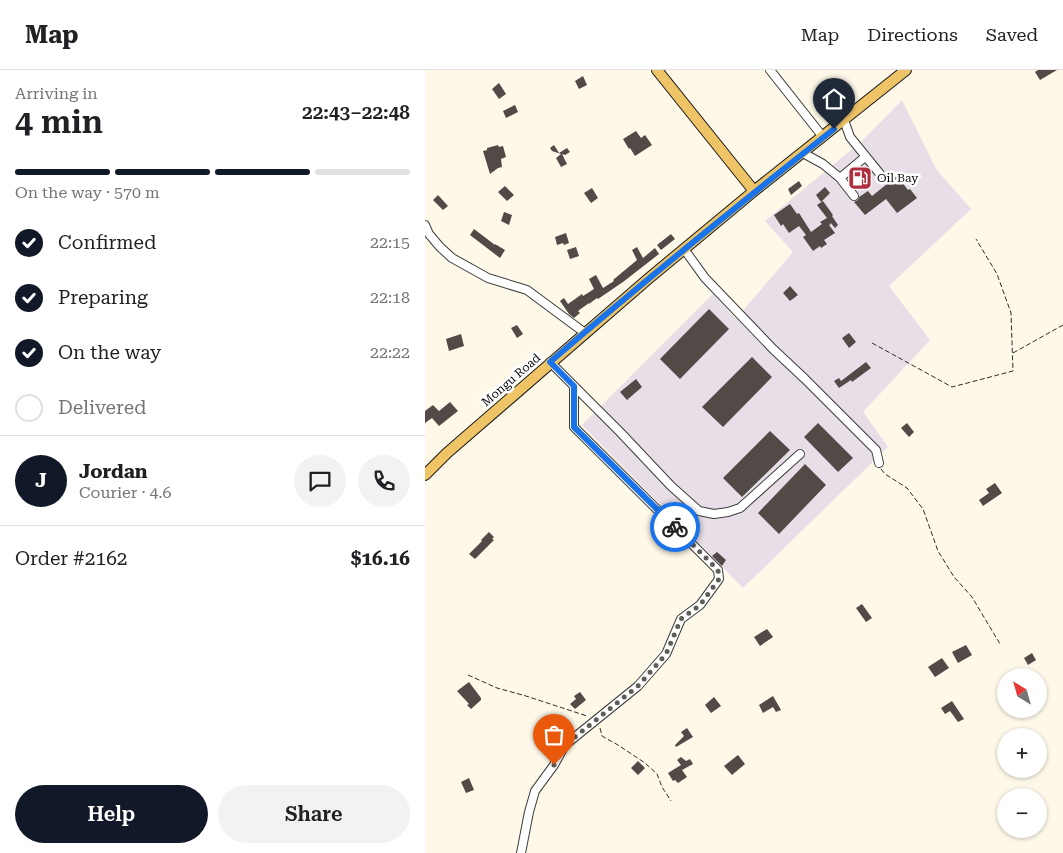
<!DOCTYPE html>
<meta charset="utf-8">
<style>
body{margin:0;font-family:"Roboto Serif",serif;background:#f2f2f2;color:#202124;height:100vh;display:flex;flex-direction:column;font-size:19px;white-space:nowrap}
*{box-sizing:border-box;margin:0}
p{font-size:16px;color:#757577}
.icon{flex:none;width:28px;height:28px;fill:none;stroke:currentColor;stroke-width:2;stroke-linecap:round;stroke-linejoin:round}
.map{position:relative;flex:1;overflow:hidden}
.details{display:flex;flex-direction:column;background:#fff;width:425px}
.details>*{flex:none}
.needle{width:32px;rotate:323deg}
.controls{position:absolute;left:572px;top:598px;display:grid;gap:10px}
.controls a{display:grid;place-items:center;width:50px;height:50px;border-radius:50%;background:#fff;box-shadow:0 1px 4px #0004;font-size:25px}
.pin{position:absolute;display:grid;place-items:center;width:42px;height:42px;color:#fff;margin:-51px -21px;border-radius:50% 50% 50% 0;rotate:-45deg;box-shadow:0 0 5px #0007}
.pin .icon{rotate:45deg}
.courier{position:absolute;display:grid;place-items:center;width:50px;height:50px;margin:-25px;border:4px solid #1a73e8;border-radius:50%;background:#fff;color:#222;box-shadow:0 1px 6px #0007}
.overview em{font-style:normal;font-weight:600}
.overview div{display:flex;flex-direction:column-reverse}
.overview{display:flex;align-items:center;justify-content:space-between;height:85px;padding:0 15px}
h1{font-size:32px;font-weight:600;line-height:38px}
.bar{display:grid;grid-template-columns:repeat(4,1fr);gap:8px 5px;align-content:center;height:60px;padding:0 15px}
.bar i{height:6px;border-radius:4px;background:#e0e0e0}
.bar .current{background:#111827}
.bar p{grid-column:span 4}
.line{display:flex;align-items:center;gap:12px;padding:0 15px;border-top:1px solid #e0e0e0}
.line div{flex:1}
.round{display:grid;place-items:center;flex:none;width:52px;height:52px;border-radius:26px;background:#f2f2f2}
ol{padding:0 15px;list-style:none}
li{display:flex;align-items:center;gap:15px;height:55px}
li p{margin-inline-start:auto}
li .icon{padding:5px;border-radius:50%;background:#111827;color:#fff;stroke-width:4}
li:last-child{color:#757577}
li i{width:28px;height:28px;border:2px solid #e0e0e0;border-radius:50%}
.primary-button{display:flex;gap:10px;margin-top:auto;padding:10px 15px}
.primary-button a{flex:1;height:58px;border-radius:30px;background:#111827;color:#fff;font-size:20px;font-weight:600;line-height:58px;text-align:center}
.primary-button a+a{background:#f2f2f2;color:#202124}
header{display:flex;align-items:center;gap:30px;box-sizing:border-box;height:70px;padding:0 25px;background:#fff;border-bottom:1px solid #e0e0e0}
header strong{font-size:24px}
nav{display:flex;gap:28px;margin-inline-start:auto;font-size:18px}
main{display:flex;flex:1;min-height:0}
.map>svg:first-child{display:block}
</style>
<header>
<strong>Map</strong>
<nav><a>Map</a><a>Directions</a><a>Saved</a></nav>
</header>
<main>
<section class="details">
<div class="overview"><div><h1>4 min</h1><p>Arriving in</p></div><em>22:43–22:48</em></div>
<div class="bar"><i class="current"></i><i class="current"></i><i class="current"></i><i></i><p>On the way · 570 m</p></div>
<ol>
<li><svg class="icon" aria-label="check" viewBox="0 0 24 24"><path d="M5 12l5 5 9-10"/></svg>Confirmed<p>22:15</p></li>
<li><svg class="icon" aria-label="check" viewBox="0 0 24 24"><path d="M5 12l5 5 9-10"/></svg>Preparing<p>22:18</p></li>
<li><svg class="icon" aria-label="check" viewBox="0 0 24 24"><path d="M5 12l5 5 9-10"/></svg>On the way<p>22:22</p></li>
<li><i></i>Delivered</li>
</ol>
<div class="line" style="height:90px"><b class="round" style="background:#111827;color:#fff">J</b><div><b>Jordan</b><p>Courier · 4.6</p></div><a class="round"><svg class="icon" aria-label="chat" viewBox="0 0 24 24"><path d="M4 5h16v11H9l-5 4z"/></svg></a><a class="round"><svg class="icon" aria-label="phone" viewBox="0 0 24 24"><path d="M5 4h4l2 5-3 2q2 4 5 5l2-3 5 2v4C11 20 4 13 5 4z"/></svg></a></div>
<div class="line" style="height:65px"><div>Order #2162</div><b>$16.16</b></div>
<div class="primary-button"><a>Help</a><a>Share</a></div>
</section>
<div class="map">
<svg width="638" height="783" viewBox="0 0 638 783">
<rect width="100%" height="100%" fill="#fdf8e8"/>
<path fill="#e7dee8" d="M477,30L511,99L546,139L464,216L505,270L438,342L463,377L318,518L157,355L288,224L311,249L368,182L340,151L438,70Z"/>
<path fill="#514a47" d="M613,0H632L615,10L610,2Z
M158,6L162,15L154,19L150,11Z
M74,13L81,24L74,29L67,19Z
M90,35L93,42L81,48L78,41Z
M211,61L216,68L220,65L227,75L210,86L205,78L204,79L198,69Z
M73,75L74,77L78,76L81,87L76,89L77,97L73,98L65,104L58,81L62,80V78Z
M129,75L134,83L142,78L145,82L140,85L137,84L142,94L136,97L131,88L136,84L127,81L125,78Z
M442,97L447,104L429,117L424,111Z
M472,106L483,120L485,119L492,128L472,143L461,129L440,145L429,132L433,130L434,127L443,121L447,126Z
M374,111L377,116L366,125L363,119Z
M80,116L89,125L82,131L73,122Z
M400,117L405,123L396,132L391,125Z
M167,118L173,128L166,133L159,123Z
M13,125L23,136L18,140L8,130Z
M398,131L408,145L407,146L413,155L410,158L405,152L406,154L404,155L410,163L399,170L402,174L396,178L395,176L388,181L378,167L381,165L374,156L364,163L358,154L356,156L349,145L365,134L372,144L374,143L386,162L397,154L395,152L402,148L392,135Z
M79,142L87,145L84,155L76,151Z
M49,159L70,175V174L80,180L75,188L45,165Z
M141,163L144,173L139,175L138,173L132,175L130,167Z
M246,164L250,169L236,180L232,175Z
M151,177L154,186L145,189L142,180Z
M212,177L218,188L230,178L234,184L198,212L173,229L172,228L164,234V233L153,241L155,243L149,248L144,244L135,231L139,228L143,234L157,224L158,226L169,219L164,209L171,205L178,218L189,211L188,210L212,190L207,180Z
M365,216L373,225L365,231L358,223Z
M284,239L304,259L255,309L235,289Z
M92,255L98,264L92,268L86,258Z
M424,263L431,272L424,278L417,268Z
M36,264L39,276L24,281L21,269Z
M327,287L347,307L298,357L277,337Z
M441,292L446,298L427,312L426,310L414,318L409,311L414,308L416,311Z
M211,309L217,317L202,330L195,322Z
M25,332L33,341L14,356L7,348L0,353V341L8,335L14,341Z
M393,353L428,388L413,402L379,367Z
M482,353L489,362L484,367L476,358Z
M345,361L365,380L317,427L298,408Z
M380,394L401,415L354,464L333,443Z
M570,413L577,423L558,436L554,430L564,423L561,419Z
M64,462L69,467L67,469L69,470L50,489L44,484L57,471L56,470Z
M292,482L301,490L297,496L287,486Z
M437,534L447,548L441,552L431,538Z
M342,559L348,567L335,576L329,567Z
M541,575L547,585L533,593L527,582Z
M607,583L611,590L603,595L599,588Z
M517,588L524,598L510,607L503,597Z
M44,612L56,628V630L46,639L42,635L44,634L32,621Z
M155,622L161,630L150,639L145,634L151,629L149,626Z
M348,626L356,640L351,642L348,637L338,643L334,635Z
M289,627L296,636L286,643L280,635Z
M527,631L539,649L533,652L525,641L520,644L516,638Z
M262,658L268,667L251,677L250,675L259,666L256,662Z
M313,685L320,694L307,705L299,696Z
M256,687L261,691L265,689L268,694L257,700L262,707L253,713L250,710L248,711L243,703L256,695L252,690Z
M213,691L220,698L213,705L206,698Z
M44,708L49,720L41,723L36,712Z"/>
<g fill="none" stroke-linecap="round" stroke-linejoin="round">
<g stroke="#3d3d3d" stroke-width="10">
<path id="minor" d="M345,0L398,67
M419,50L425,67L455,104
M378,83L398,94L415,108L429,126
M415,108L440,87
M0,155L4,164L15,177L27,188L63,208L102,220L160,263
M259,179L280,208L348,279L380,309L451,380L454,393
M149,316L195,362L246,416L274,441L289,444L303,442L315,438L375,384
M96,783L104,742L110,721L129,695L140,675L213,616L241,584L256,549L275,535L294,509L293,500L149,357V316L125,292"/>
</g>
<g stroke="#1b1b1b" stroke-width="12">
<path id="major" d="M232,0L329,121
M0,405L22,383L223,209L329,121L481,0"/>
</g>
<path stroke="#2c2c2c" stroke-width="1" stroke-dasharray="5 2.5" stroke-linecap="butt" d="M447,273L527,317L588,301L586,243L572,204L551,169
M588,283L638,255
M456,399L460,404L482,418L498,439L513,481L529,507L547,527L575,574
M43,605L72,618L101,626L162,646
M175,658L177,666L193,675L220,693L232,704L237,717L246,731"/>
<use href="#minor" stroke="#fff" stroke-width="8"/>
<use href="#major" stroke="#eec467" stroke-width="10"/>
</g>
<g fill="none" stroke-linecap="round" stroke-linejoin="round">
<path stroke="#5f5d58" stroke-width="5" stroke-dasharray="0 9" d="M129,695L140,675L213,616L241,584L256,549L275,535L294,509L293,500L250,457"/>
<path stroke="#1a73e8" stroke-width="6" d="M250,457L149,357V316L125,292C218,212 313,135 409,59"/>
</g>
<defs>
<g id="fuel-square" transform="scale(1.25)"><rect x="-9" y="-9" width="18" height="18" rx="4" fill="#ad2e3c" stroke="#fff"/><path d="M-5.5-6h7V0h2V4h1.3V-2.5L3-4.5l.8-.8L6-3V5H2.5V1h-1V6h-7ZM-4.2-4.7v3.2H.2V-4.7Z" fill="#fff"/></g>
</defs>
<g fill-rule="evenodd">
<use href="#fuel-square" x="435" y="108"/>
</g>
<g text-anchor="middle" dominant-baseline="central" stroke-width="5" stroke-linejoin="round" paint-order="stroke">
<g font-size="12" fill="#0a0a0a" stroke="#fff" text-anchor="start">
<text x="452" y="108">Oil Bay</text>
</g>
<g font-size="12" fill="#0a0a0a" stroke="#fff">
<text transform="translate(86 310) rotate(-41)">Mongu Road</text>
</g>
</g>
</svg>
<div class="controls">
<a><svg class="needle" viewBox="-14 -14 28 28"><path d="M0-13l5 13h-10z" fill="#e53935"/><path d="M0 13l5-13h-10z" fill="#757577"/></svg></a>
<a>+</a>
<a>−</a>
</div>
<div class="pin" style="left:129px;top:695px;background:#ea580c"><svg class="icon" aria-label="bag" viewBox="0 0 24 24"><path d="M5 8h14l-1 12H6zM9 8a3 3 0 0 1 6 0"/></svg></div>
<div class="pin" style="left:409px;top:59px;background:#1f2937"><svg class="icon" aria-label="home" viewBox="0 0 24 24"><path d="M3 11l9-7 9 7M6 9v11h12V9"/></svg></div>
<div class="courier" style="left:250px;top:457px"><svg class="icon" aria-label="bike" viewBox="0 0 24 24"><circle cx="6" cy="16" r="4"/><circle cx="18" cy="16" r="4"/><path d="M6 16l4-8h5l3 8M10 8l3 8H6M13 5h3"/></svg></div>
</div>
</main>
